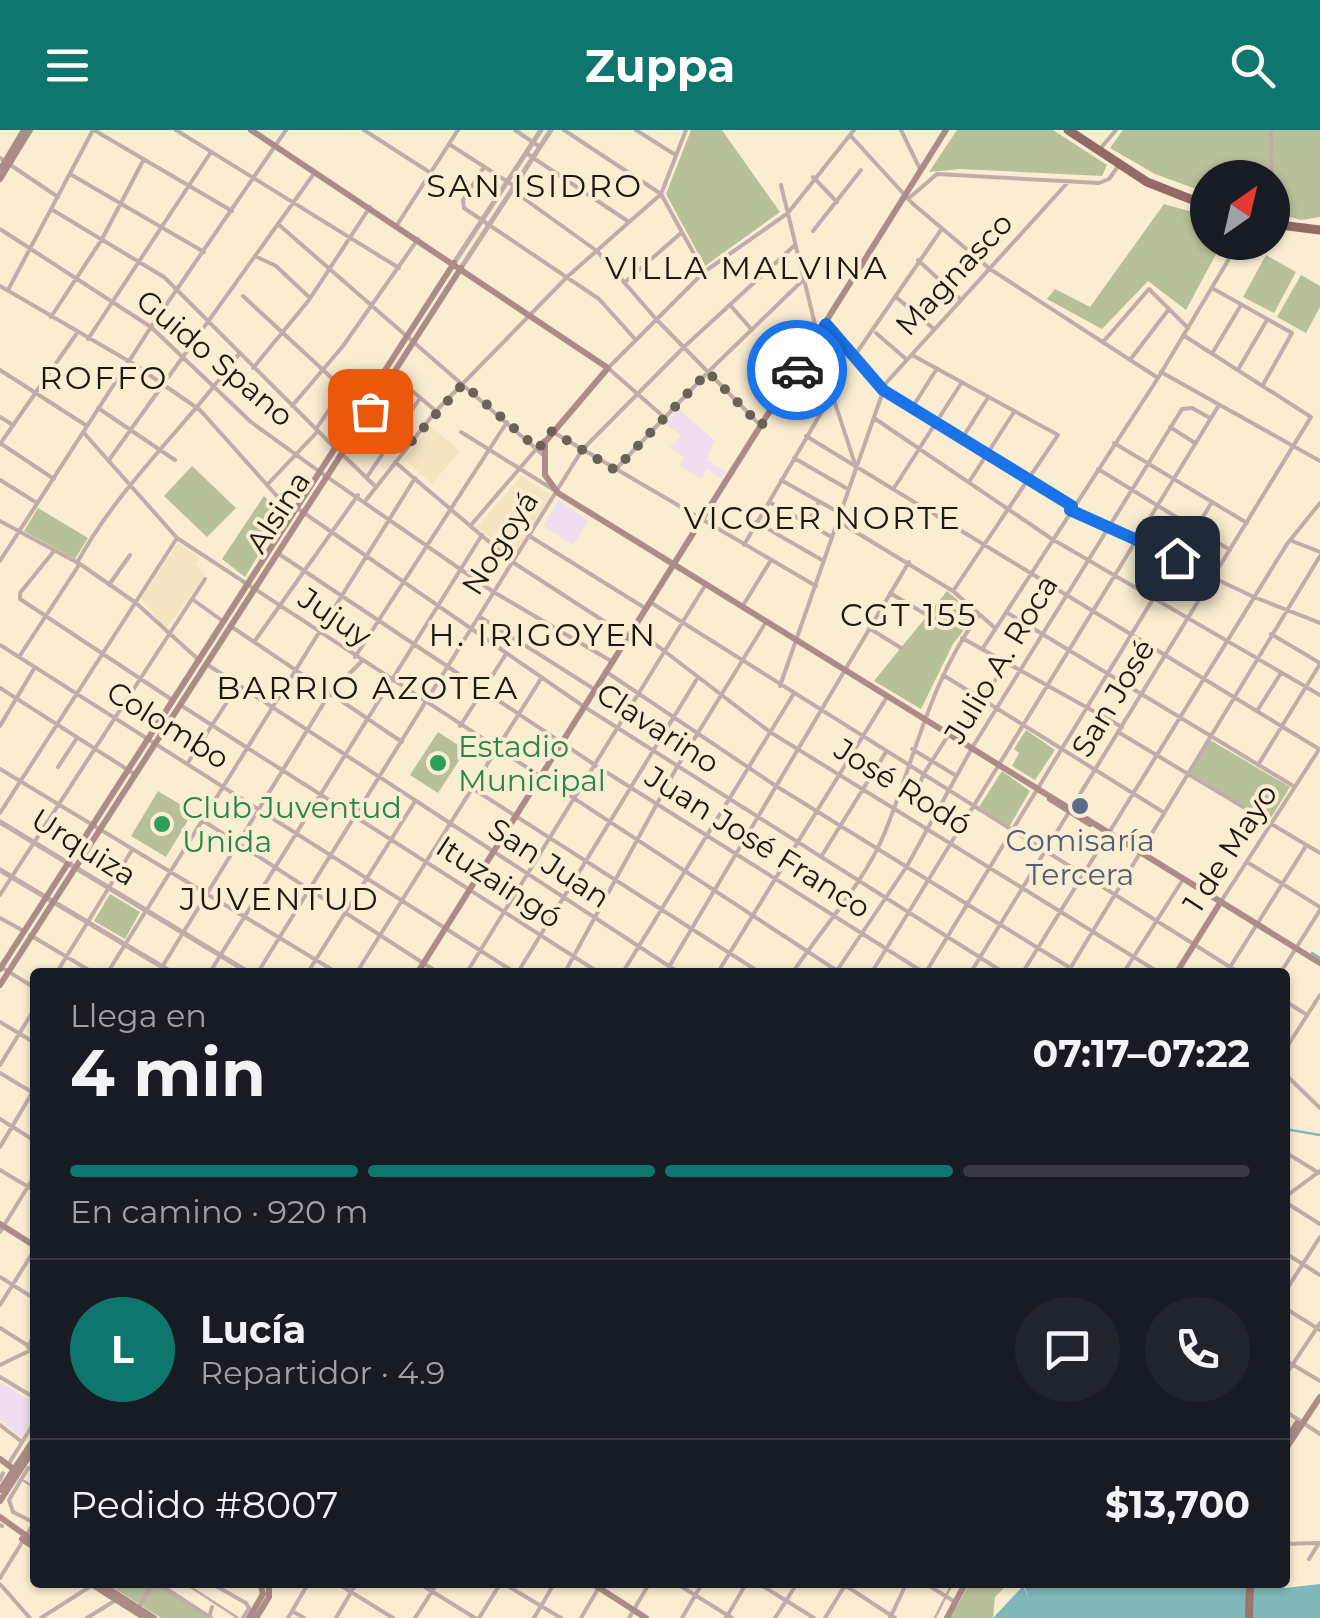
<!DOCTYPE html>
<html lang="es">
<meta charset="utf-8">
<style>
body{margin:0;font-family:Montserrat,sans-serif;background:#20242c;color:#f1f3f6;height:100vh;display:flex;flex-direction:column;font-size:38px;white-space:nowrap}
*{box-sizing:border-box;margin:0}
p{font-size:32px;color:#9ea1a6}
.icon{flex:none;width:55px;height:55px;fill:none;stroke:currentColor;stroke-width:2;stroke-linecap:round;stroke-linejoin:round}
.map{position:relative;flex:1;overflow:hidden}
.panel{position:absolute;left:30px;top:838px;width:1260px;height:620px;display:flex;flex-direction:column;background:#171b24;border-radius:10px;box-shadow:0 2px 8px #0004}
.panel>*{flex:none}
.needle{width:65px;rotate:34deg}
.controls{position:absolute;left:1190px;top:30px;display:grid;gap:20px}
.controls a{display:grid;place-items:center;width:100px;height:100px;border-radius:50%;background:#171b24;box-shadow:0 2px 8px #0004;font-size:50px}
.pin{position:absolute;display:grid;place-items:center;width:85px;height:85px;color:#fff;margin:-42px;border-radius:20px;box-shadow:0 5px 15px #0006}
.courier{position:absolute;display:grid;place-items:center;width:100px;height:100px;margin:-50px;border:8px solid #1a73e8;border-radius:50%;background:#fff;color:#222;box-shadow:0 2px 12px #0007}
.head em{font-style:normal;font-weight:700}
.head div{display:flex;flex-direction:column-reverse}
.head{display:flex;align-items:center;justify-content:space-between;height:170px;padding:0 40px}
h1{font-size:65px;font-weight:700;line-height:75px}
.bar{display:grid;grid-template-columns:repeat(4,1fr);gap:15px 10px;align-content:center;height:120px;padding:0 40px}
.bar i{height:12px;border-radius:8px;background:#363941}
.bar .active{background:#0f766e}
.bar p{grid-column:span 4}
.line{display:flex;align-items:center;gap:25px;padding:0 40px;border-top:2px solid #363941}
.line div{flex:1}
.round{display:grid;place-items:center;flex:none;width:105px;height:105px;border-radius:52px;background:#20242c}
header{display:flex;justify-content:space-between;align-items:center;height:130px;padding:0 40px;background:#0f766e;color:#fff;font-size:45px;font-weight:700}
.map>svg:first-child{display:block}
</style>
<header><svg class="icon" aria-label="menu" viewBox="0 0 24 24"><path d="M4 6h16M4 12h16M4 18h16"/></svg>Zuppa<svg class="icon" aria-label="search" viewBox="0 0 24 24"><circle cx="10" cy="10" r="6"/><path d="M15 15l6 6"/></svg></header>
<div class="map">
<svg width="1320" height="1488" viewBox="0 0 1320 1488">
<rect width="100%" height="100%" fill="#faedd2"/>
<path fill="#f5e4c2" d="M430,296L460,321L432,354L404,329Z
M521,346L551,365L513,426L477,397Z
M178,413L200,427L196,434L205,445L166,499L141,469Z"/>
<path fill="#eedef0" d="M678,279L714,310L707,330L725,342L721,348L707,339L701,349L680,335L684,327L670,317L681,306L665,293Z
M559,370L588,391L573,415L543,396Z
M0,1252L35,1274V1286L22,1308L0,1291Z"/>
<path fill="#b8c09a" d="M691,0H722L780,82L705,136L666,64Z
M957,0H1053L1107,35L1102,46L960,39L929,42Z
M1123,0H1320V87L1301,90L1273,82L1272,48H1208L1207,63L1155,44L1110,18Z
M1164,74L1207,86L1208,112L1222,113L1186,180L1148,151L1102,199L1047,169L1055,159L1090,177Z
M1266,125L1296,142L1274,183L1243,167Z
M1301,145L1320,156V177L1306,203L1277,187Z
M192,336L236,378L207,407L164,366Z
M264,366L283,385L245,447L222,429Z
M38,378L88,408L75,429L24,401Z
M947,461L975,485L953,514L921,579L874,551Z
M1026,600L1055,620L1035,650L1012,636L1019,623L1014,619Z
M438,602L466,620L438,663L410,645Z
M1210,610L1290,657L1269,691L1190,643Z
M1002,641L1030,661L1009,697L979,677Z
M158,661L193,682L166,727L131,706Z
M110,764L140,782L125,809L94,791Z
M106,1453H158L213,1488H161Z
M970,1453H1009L995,1467L993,1488H950Z"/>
<path fill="#81b8b9" d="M1263,1452L1285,1458L1320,1454V1488H993L1023,1456L1029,1469L1024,1455Z"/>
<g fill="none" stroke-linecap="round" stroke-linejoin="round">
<path stroke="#81b8b9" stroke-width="2.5" d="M1312,823L1320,828
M1285,999L1320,1005"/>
<path stroke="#c2aca8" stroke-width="2.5" d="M24,1351L35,1358
M183,1452L238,1488
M935,1488L953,1452"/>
<path stroke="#c2aca8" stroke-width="4" d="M94,0L232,81
M176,0L399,138
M364,0L440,49
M515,0L540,17
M564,0L661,64L704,142
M636,0L674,24
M901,0L921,41
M1271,0L1272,48
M850,5L912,73L990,139L1158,248
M449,14L514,56
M1101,18L1116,0
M526,23L629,92
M0,28L58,67
M484,37L463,70L464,78L599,169L635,209
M70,44L204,122
M813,47L837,72
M781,55L832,264L855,334
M512,60L597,121L656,189L761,296
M908,69L937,44L1099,53L1109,49L1119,35
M51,79L164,147L336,319
M278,94L542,324
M397,95L458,0
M0,99L151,197L251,292L320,342L492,461L611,531
M813,101L861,40
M255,126L276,136L310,168
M918,130L961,170
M624,153L681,103
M0,156L132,233L200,280L293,384
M1212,158L1292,203L1264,253
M8,160L93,0
M243,166L361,275
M896,167L934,199
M730,175L752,200
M51,187L102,109L144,29
M826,194L883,260L1073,376
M876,203L906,229
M88,209L211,22
M1103,212L1149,159L1188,198
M1213,222L1241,175
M912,225L1058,305L953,461
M853,228L941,100
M1130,230L1169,179
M253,238L309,170L370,77
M1239,238L1267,190
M386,239L436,281
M0,240L87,296
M1161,242L1320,331
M292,276L343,216L418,109
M98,278L175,330
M912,278L936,240
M368,280L408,311
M0,287L13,295
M665,288L608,238L704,142L788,83L854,0
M874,288L1052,409L1320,565
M1170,297L1195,313
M316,299L343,259
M461,302L554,360
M553,302L816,456
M84,303L177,408L839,842
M806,306L1319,619
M963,307L987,269
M0,313L54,349
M1114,313L1247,393
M0,314L77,203
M343,325L376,357
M794,328L846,358
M109,330L313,45
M395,332L514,433L627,506
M1098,339L1230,420
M615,340L708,242L803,150
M367,347L420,268
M0,350L37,373
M781,350L838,382
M969,352L1014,282
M267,355L318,301
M894,358L962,252
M366,370L436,281L567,147L661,64L686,0
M769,372L830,406
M297,378L583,576L1003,842
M1070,380L1254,467L1320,493
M836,390L953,461L995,498
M0,391L80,434L136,473L200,531
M756,392L822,430
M807,393L819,372
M472,394L544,310
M531,407L645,478
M1292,411L1320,422
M744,415L832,264
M54,421L20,463V469L174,571
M279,424L595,635L923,842
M0,431L151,197L286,0
M77,433C120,354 187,296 239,224
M109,455L130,425
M890,463L927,485
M192,469L224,492
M650,472L1238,842
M742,477L771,430
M1006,482L1295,657
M480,487L594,559
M232,497L402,612
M633,497L770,602L1158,842
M869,498L901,518
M1271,504L1320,533
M962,508L1122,597
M254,512L358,365
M0,515L514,842
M983,518L1158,248L1239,112
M19,527L79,435
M355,527L507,292
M208,535L678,842
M605,541L776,656L1077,842
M943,545L1163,682
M780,556L886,253L1069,51
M0,558L136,645
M182,576L598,842
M1257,581L1281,543
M0,596L35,537
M460,596L506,524
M1118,602L1320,723
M958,610L1006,533
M912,619L955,645
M187,634L238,555
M1258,635L1320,534
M58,637L77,608
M0,639L336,842
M472,658L759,842
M913,674L923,645L949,604
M0,683L177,408
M202,690L437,842
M821,727L886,622
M1247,732L1320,777
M0,765L205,449
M1220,773L1318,621
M0,788L22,800
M30,805L92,842
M1,837L35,858
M57,842L132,720
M108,842L415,348
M159,842L330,563L361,532
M210,842L482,405
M258,842L582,320L684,217L795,115
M308,842L414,673
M357,842L542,547
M467,842L706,454
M518,842L697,549
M565,842L677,637L766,492
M623,842L793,565
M666,842L909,432
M718,842L887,567
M793,842C823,797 865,752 885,702C915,628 930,550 979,485
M836,842L907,736L972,618L1182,279L1192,278L1210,288
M872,842L1219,275
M926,842L1212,372
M971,842L1311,287L1183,205
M1023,842L1287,414L1320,373
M1068,842L1320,426
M1124,842L1182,751
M1227,842L1306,716
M1281,842L1320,780
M1285,871L1307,885
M0,892L35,913
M1285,920L1320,865
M0,935L35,878
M0,943L35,964
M1285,944L1320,978
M0,989L35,1011
M0,1017L35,958
M1285,1022L1319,1043
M0,1040L35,1061
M1285,1067L1320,1041
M1285,1072L1320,1094
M0,1102L35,1045
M1285,1123L1320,1145
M0,1147L35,1169
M1285,1162L1320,1107
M0,1175L35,1119
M1285,1178L1320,1200
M0,1198L35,1220
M28,1217L35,1203
M1285,1230L1320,1251
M0,1235L33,1219
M1285,1246L1320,1193
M0,1247L35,1268
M1285,1281L1320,1304
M0,1295L22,1312
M8,1335L35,1291
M35,1339L28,1338L9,1370L13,1382L35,1393
M0,1350L3,1343
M0,1395L2,1396
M1285,1414L1319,1413L1309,1429
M0,1448L34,1393
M156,1452L211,1488
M209,1452L246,1473L249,1478L243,1488
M335,1452L393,1488
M417,1452L475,1488
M501,1452L561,1488
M674,1452L732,1488
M756,1452L814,1488
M840,1452L895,1488
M923,1452L955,1472
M0,1454L30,1488
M138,1478L154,1452
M292,1481L304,1488
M41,1488L91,1456
M87,1488L116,1470
M209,1488L212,1477
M288,1488L309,1452
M336,1488L357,1452
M415,1488L438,1452
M479,1488L500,1454
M534,1488L555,1452
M581,1488L602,1452
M629,1488L650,1452
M682,1488L703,1452
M726,1488L747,1452
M775,1488L798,1452
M825,1488L847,1452
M890,1488L907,1452"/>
<path stroke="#c2aca8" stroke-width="5" d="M454,133L541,0
M461,138L551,0
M0,692L248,842
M0,740L171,842"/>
<path stroke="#ab8c86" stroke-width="6" d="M251,0L608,238L545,312V345L558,363L1320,833
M0,40L24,0
M0,49L30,0
M1050,669L1090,694
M0,839L454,133
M418,842L946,0
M1177,842L1220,773
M0,855L461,138
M0,1094L35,1116
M1285,1312L1297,1293
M1285,1320L1320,1267
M0,1329L16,1341
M0,1360L35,1308
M0,1371L35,1317
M0,1387L35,1412
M22,1409L35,1418
M88,1452L145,1488
M98,1452L154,1488
M590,1452L646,1488
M249,1488L263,1464L260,1452
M256,1488L269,1467V1452
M947,1488L966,1452"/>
<path stroke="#9a756e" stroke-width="8" d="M1249,1488L1250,1452"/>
<path stroke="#936a64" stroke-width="9" d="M1068,0L1147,52L1208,76
M1272,94L1320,100"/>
</g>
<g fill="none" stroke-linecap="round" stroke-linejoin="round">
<path stroke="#6a6353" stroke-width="10" stroke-dasharray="0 18" d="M370,281L410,313L463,254L538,319L552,301L615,340L708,242L761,296L797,240"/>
<path stroke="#1a73e8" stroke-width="12" d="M797,240L826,194L883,260L1072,376L1070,380L1177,428"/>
</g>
<g fill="#2e9e5b" stroke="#faedd2" stroke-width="4">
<circle cx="438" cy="633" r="10"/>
<circle cx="162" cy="694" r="10"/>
</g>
<circle fill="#5c6f8a" stroke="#faedd2" stroke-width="4" cx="1080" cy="676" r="10"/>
<g text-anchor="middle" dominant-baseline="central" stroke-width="8" stroke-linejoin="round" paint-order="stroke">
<g font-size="30" fill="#1d180e" stroke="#faedd2">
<text transform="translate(954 144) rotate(-47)">Magnasco</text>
<text transform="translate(215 228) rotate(40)">Guido Spano</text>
<text transform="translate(278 382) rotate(-57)">Alsina</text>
<text transform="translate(500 413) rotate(-58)">Nogoyá</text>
<text transform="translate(335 487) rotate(34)">Jujuy</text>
<text transform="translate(1001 529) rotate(-59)">Julio A. Roca</text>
<text transform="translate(1113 568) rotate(-59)">San José</text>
<text transform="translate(168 595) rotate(32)">Colombo</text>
<text transform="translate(658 598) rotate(33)">Clavarino</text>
<text transform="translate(903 657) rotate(32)">José Rodó</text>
<text transform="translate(758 712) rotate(32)">Juan José Franco</text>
<text transform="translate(84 717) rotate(32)">Urquiza</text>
<text transform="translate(1230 718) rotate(-57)">1 de Mayo</text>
<text transform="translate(549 733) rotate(33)">San Juan</text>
<text transform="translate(499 752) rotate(33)">Ituzaingó</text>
</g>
<g font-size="30" fill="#27864d" stroke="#faedd2" text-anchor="start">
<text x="458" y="616">Estadio<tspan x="458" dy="34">Municipal</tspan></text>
<text x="182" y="677">Club Juventud<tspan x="182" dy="34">Unida</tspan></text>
</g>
<g font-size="30" fill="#4e5e75" stroke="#faedd2">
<text x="1080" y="710">Comisaría<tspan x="1080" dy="34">Tercera</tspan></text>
</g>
<g font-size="32" letter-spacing="2.5" fill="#1d180e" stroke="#faedd2">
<text x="535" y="55">SAN ISIDRO</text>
<text x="747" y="137">VILLA MALVINA</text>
<text x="104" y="247">ROFFO</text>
<text x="823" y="387">VICOER NORTE</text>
<text x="909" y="484">CGT 155</text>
<text x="543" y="504">H. IRIGOYEN</text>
<text x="368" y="557">BARRIO AZOTEA</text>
<text x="280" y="768">JUVENTUD</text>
</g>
</g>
</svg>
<div class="controls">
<a><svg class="needle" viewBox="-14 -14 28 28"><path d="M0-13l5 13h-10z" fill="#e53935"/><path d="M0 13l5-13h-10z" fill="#9ea1a6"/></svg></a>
</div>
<div class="pin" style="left:370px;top:281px;background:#ea580c"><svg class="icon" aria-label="bag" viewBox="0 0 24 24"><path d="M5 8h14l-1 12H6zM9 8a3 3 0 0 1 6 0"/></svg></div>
<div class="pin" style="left:1177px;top:428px;background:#1f2937"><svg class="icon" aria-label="home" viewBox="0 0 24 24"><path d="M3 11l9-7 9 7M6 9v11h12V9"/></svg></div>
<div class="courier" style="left:797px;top:240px"><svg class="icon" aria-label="car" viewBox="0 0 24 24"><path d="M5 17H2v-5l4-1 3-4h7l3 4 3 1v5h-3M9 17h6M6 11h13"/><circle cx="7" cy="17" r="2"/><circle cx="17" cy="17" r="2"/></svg></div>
<section class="panel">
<div class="head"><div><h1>4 min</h1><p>Llega en</p></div><em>07:17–07:22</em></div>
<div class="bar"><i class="active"></i><i class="active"></i><i class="active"></i><i></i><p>En camino · 920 m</p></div>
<div class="line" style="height:180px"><b class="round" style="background:#0f766e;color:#fff">L</b><div><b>Lucía</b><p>Repartidor · 4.9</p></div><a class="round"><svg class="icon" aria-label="chat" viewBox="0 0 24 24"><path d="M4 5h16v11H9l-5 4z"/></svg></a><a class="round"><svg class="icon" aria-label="phone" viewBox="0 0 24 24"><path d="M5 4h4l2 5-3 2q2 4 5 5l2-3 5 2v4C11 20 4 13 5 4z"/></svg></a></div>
<div class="line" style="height:130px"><div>Pedido #8007</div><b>$13,700</b></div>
</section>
</div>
